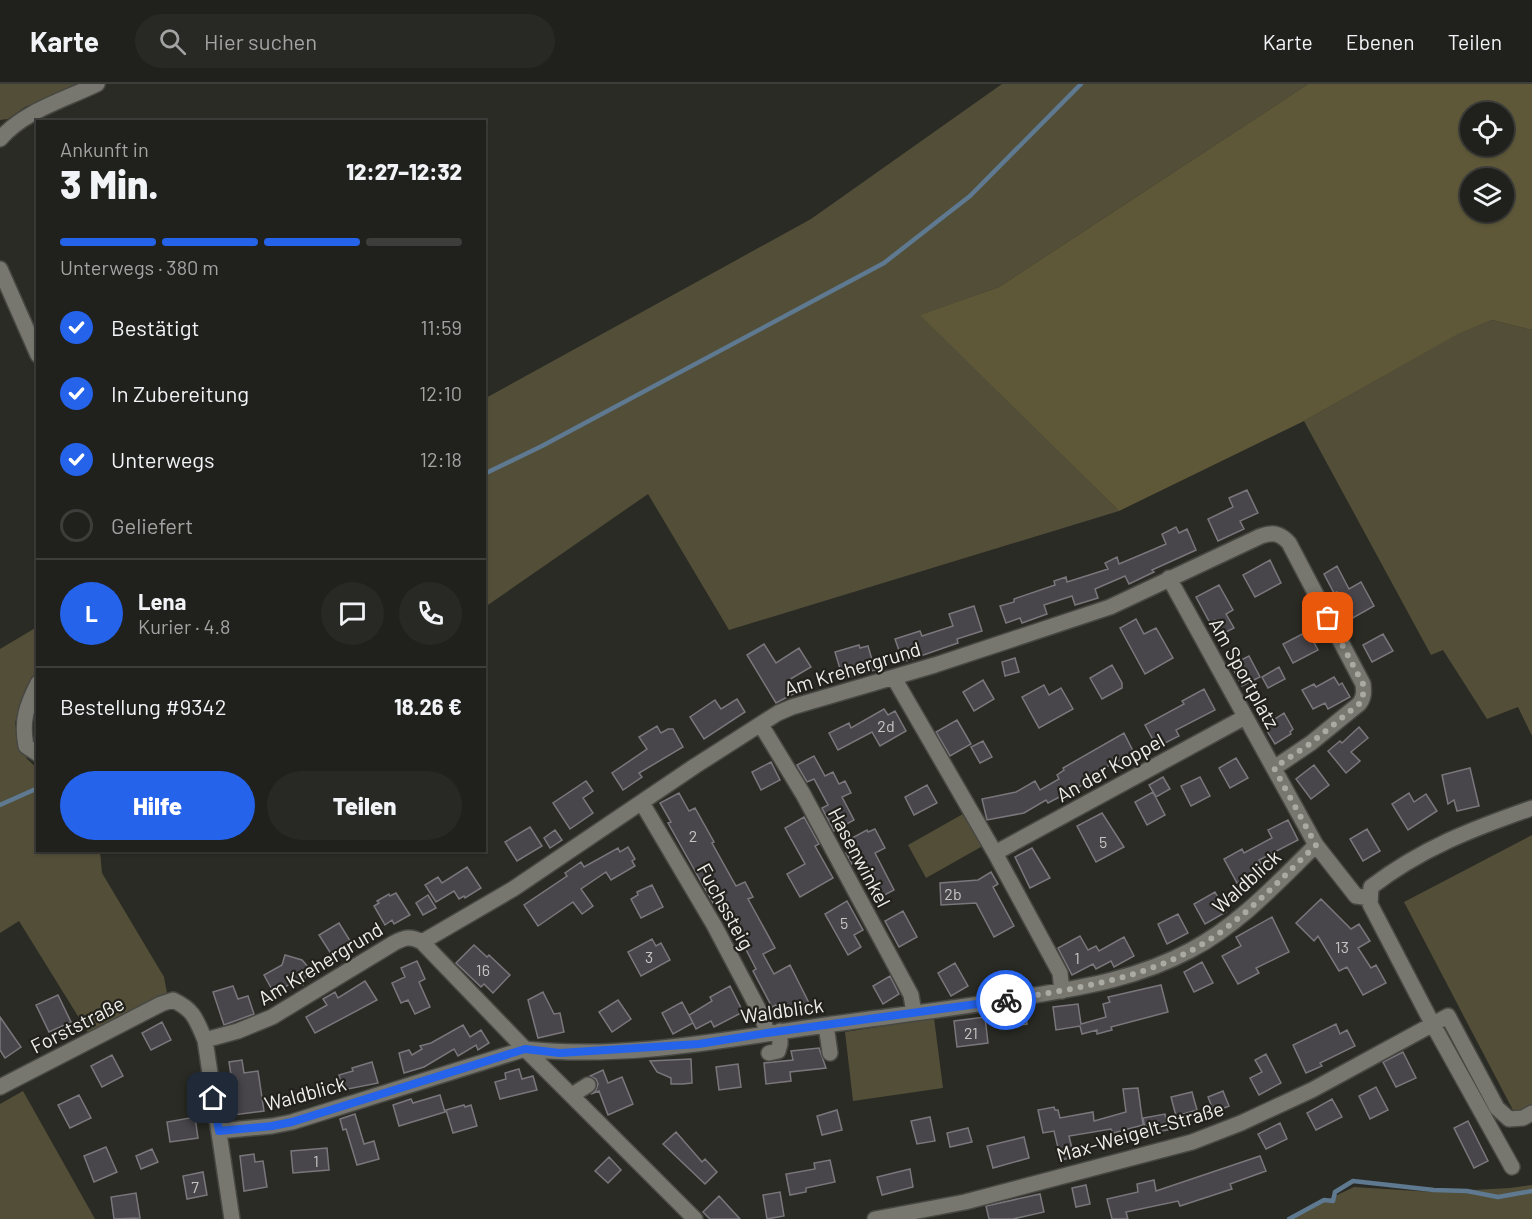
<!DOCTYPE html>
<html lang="de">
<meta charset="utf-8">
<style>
body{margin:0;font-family:Barlow,sans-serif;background:#282825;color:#f1f3f6;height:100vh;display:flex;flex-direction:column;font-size:22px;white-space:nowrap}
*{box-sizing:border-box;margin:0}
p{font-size:20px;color:#a2a3a3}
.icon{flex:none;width:33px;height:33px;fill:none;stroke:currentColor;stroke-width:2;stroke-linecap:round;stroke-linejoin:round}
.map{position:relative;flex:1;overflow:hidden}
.panel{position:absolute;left:36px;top:36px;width:450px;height:732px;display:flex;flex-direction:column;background:#20201c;border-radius:0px;box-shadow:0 2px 4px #0004,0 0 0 2px #3d3e3b}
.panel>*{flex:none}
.buttons{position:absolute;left:1460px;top:18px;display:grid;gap:12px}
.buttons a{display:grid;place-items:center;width:54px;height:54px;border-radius:50%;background:#20201c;box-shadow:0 2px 4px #0004,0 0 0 2px #3d3e3b;font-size:30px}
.pin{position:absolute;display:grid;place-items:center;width:51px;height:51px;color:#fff;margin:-26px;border-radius:12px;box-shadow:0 3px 9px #0006}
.courier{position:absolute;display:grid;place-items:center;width:60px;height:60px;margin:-30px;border:4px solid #2563eb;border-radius:50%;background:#fff;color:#222;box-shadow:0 2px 8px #0007}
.headline em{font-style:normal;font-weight:800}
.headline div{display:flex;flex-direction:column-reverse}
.headline{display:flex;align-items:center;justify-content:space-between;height:102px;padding:0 24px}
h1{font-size:39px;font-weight:800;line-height:45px}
.bar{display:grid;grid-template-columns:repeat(4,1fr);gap:9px 6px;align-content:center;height:72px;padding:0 24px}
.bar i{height:8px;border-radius:4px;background:#3d3e3b}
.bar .active{background:#2563eb}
.bar p{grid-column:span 4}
.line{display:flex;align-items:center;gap:15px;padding:0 24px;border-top:2px solid #3d3e3b}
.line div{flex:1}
.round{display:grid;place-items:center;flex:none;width:63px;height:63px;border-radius:32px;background:#282825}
ol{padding:0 24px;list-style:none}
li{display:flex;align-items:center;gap:18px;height:66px}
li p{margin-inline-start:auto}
li .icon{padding:6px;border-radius:50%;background:#2563eb;color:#fff;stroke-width:4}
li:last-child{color:#a2a3a3}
li i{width:33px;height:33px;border:3px solid #3d3e3b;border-radius:50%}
.primary-button{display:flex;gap:12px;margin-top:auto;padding:12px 24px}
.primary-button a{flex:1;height:69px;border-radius:36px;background:#2563eb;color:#fff;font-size:24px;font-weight:800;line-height:69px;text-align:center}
.primary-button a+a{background:#282825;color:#f1f3f6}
header{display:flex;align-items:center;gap:36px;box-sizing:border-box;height:84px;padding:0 30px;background:#20201c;border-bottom:2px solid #3d3e3b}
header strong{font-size:28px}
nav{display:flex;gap:33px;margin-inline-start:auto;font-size:21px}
.search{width:420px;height:54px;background:#282825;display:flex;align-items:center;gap:15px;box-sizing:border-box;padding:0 21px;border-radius:33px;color:#a2a3a3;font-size:22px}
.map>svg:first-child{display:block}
</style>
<header>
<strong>Karte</strong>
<div class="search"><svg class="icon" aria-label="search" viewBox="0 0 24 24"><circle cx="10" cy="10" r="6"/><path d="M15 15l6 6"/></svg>Hier suchen</div>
<nav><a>Karte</a><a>Ebenen</a><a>Teilen</a></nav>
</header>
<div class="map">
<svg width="1532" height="1135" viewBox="0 0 1532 1135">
<rect width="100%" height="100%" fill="#2b2b25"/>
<path fill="#524e38" d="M0,0H81L25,23L8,35L0,36Z
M1002,0H1308L999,203L921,231L1119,427L729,546L648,410L485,523L484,315L811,135Z
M1492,236L1532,246V652L1518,623L1487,635L1443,566L1431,571L1304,337L1457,250Z
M37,543V587L23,614L15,639L17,651L27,675L37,684L38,766L100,767L102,789L164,893L167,909L89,950L19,837L0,849V565Z
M970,726L988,759L926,794L908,761Z
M1532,751V1021L1515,1030L1404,818Z
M934,934L943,1004L853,1017L845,948Z
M23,1007L95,1135H0V1020Z
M1532,1101V1135H1287L1354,1103L1433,1108L1510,1104Z"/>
<path fill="#5e5839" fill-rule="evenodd" d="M1308,0H1532V246L1492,236L1458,250L1304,337L1119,427L920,231L999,203ZM1470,28H1503V62H1470ZM1470,94H1503V128H1470Z"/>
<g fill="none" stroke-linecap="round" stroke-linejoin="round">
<path stroke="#5e7990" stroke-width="4.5" d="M484,390L542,362L884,179L970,112L1081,0
M0,721L38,704
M1289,1135L1324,1116L1333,1117L1335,1108L1353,1097L1434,1106L1467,1107L1498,1113L1532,1107"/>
</g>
<path fill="#49464b" stroke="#7a777c" stroke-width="1.5" d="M1247,406L1258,429L1240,437L1244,445L1218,457L1208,435L1233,423L1229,414Z
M1176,443L1179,449L1187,445L1196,466L1152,486L1154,488L1129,500L1125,492L1095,505L1098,514L1075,521L1072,512L1044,521L1047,530L1022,539L1020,534L1006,539L1000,522L1014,518V515L1055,501L1054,497L1066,493L1067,498L1108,485L1105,479L1117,473L1119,480L1145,469L1166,460L1162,450Z
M1270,476L1281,499L1255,513L1243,491Z
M1337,482L1349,505L1361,498L1374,522L1351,535L1337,508L1334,509L1324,490Z
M1219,501L1233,526L1226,530L1234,544L1222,550L1215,536L1210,539L1196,513Z
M974,522L982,547L957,555L958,559L903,578L895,555L920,547L922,552L953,542L949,530Z
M1136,535L1144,550L1156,544L1173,574L1145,590L1120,544Z
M1308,547L1318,566L1293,579L1283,560Z
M1383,550L1393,567L1372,578L1363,561Z
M764,560L776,579L799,564L811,583L787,597L795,609L776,619L747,571Z
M859,561L860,564L868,562L875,586L843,595L835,568Z
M1249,572L1260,593L1242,602L1231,581Z
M1015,574L1019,588L1005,592L1002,578Z
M1112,581L1122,599V604L1102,615L1090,594Z
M1279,583L1285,595L1268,604L1262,593Z
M1334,593L1339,601L1342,599L1350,613L1328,625L1325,619L1313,625L1302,606L1314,600L1316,603Z
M983,596L994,615L974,627L963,608Z
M1044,601L1049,611L1061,604L1073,625L1039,644L1022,613Z
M1204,605L1215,626L1176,646L1179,652L1157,663L1145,641L1184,620L1182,617Z
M737,615L745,628L704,655L690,633L715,616L721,625Z
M884,625L888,631L895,627L906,647L880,662L872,648L838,666L829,649L849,639L851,644Z
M1284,629L1293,645L1290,648L1291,650L1275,660L1264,642Z
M957,636L971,660L950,672L936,648Z
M657,642L661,649L668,645H673L683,663L639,689L642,693L623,706L612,689L647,665L639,653Z
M1359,643L1368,654L1351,668L1360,677L1346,689L1328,667L1340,657L1342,659Z
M1124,649L1134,669L1104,684L1105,686L1089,695L1090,697L1048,719L1046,716L1024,729L987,736L982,715L1016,708L1035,697L1040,706L1059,695L1057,691L1064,686L1063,684Z
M983,657L992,673L980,679L971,663Z
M814,672L825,692L833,688L839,700L845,697L851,709L842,713L854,736L834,747L822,724L828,721L814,695L807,698L797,681Z
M1236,674L1248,694L1230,704L1219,684Z
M771,678L780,696L761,706L752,688Z
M1314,681L1329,701L1311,715L1296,695Z
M1470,684L1479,722L1457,727L1454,716L1448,720L1442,691Z
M1163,693L1170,705L1156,713L1149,701Z
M1200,693L1210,712L1191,722L1181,702Z
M586,697L593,707L583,714L593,729L570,745L553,719Z
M927,701L937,719L914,731L905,713Z
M1153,708L1165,731L1147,741L1135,718Z
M679,709L689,727L695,724L714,758L712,759L736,802L745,798L753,813L748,815L775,864L763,870L774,890L790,881L809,919L783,933L776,921L772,923L753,887L756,885L726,827L718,816L713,819L668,739L671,738L660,719Z
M1409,709L1414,718L1426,710L1437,727L1408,746L1392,720Z
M1102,729L1124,763L1096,778L1077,742Z
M804,733L819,760L815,762L833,794L800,813L787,790L805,780L785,744Z
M1288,736L1298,756L1259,776L1264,785L1237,799L1224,775L1242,765L1244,769L1272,754L1268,746Z
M530,743L542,762L517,777L505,758Z
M875,745L885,764L875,769L894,806L875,816L855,778L852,780L846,769L857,762L852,754L867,746L868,748Z
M1367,745L1380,767L1363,777L1350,755Z
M555,746L562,756L550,764L544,754Z
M628,763L635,775L632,777L635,782L611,796L606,788L581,805L593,822L582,830L573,818L538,842L524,821L567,792L565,789L581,778L584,783L618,764L620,768Z
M1032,764L1050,794L1030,804L1015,773Z
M467,783L481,804L465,814L464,812L459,815L454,807L436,818L425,801L438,793L442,799Z
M991,788L998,800L993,803L1014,842L994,853L976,819L941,821L940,799L978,796Z
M652,801L663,823L641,834L631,815L638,811L637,808Z
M1215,808L1226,828L1205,840L1194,820Z
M396,809L410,831L394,840L392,836L385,841L374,822L379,819L377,817L389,810L390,812Z
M428,811L436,824L423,831L416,819Z
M1321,815L1351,845L1359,840L1370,857L1358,864L1371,884L1376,881L1386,899L1363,911L1347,883L1339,887L1318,852L1314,857L1296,839Z
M847,817L863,846L854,851L861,863L848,871L825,830Z
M903,827L917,853L899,863L885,837Z
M1178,830L1188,849L1167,860L1158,840Z
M1272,833L1289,868L1256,884L1259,889L1238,900L1222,872L1241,862L1236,853Z
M339,839L352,860L333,873L319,851Z
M1080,852L1088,866L1096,862L1099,867L1124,853L1134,872L1114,883L1111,877L1096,885L1093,880L1072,891L1058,864Z
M652,855L656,862L661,859L670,876L641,892L628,868Z
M474,861L487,873L489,871L510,891L493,909L484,900L481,903L456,879Z
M285,871L302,876L308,883L303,901L292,899L274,909L264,891L282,881Z
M417,877L425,895L419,898L430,923L415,930L408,916L401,919L392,899L405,893L401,884Z
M1202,878L1213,899L1194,908L1184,888Z
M955,879L968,902L951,912L938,889Z
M890,892L899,910L883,920L873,902Z
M365,897L377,916L315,949L306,933L327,921L323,915L335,908L338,914Z
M1161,901L1168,928L1111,943L1112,946L1097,950V946L1082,950L1080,942L1056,946L1053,923L1078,920L1081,940L1106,933L1103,920L1110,918L1108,913Z
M233,902L238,915L248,912L254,930L224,941L213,908Z
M730,902L743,928L714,943L711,937L696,945L689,931L712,917L710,913Z
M543,908L554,930L560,929L564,948L538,954L528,916Z
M58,911L71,938L49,948L36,921Z
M618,916L631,935L612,948L599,928Z
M682,918L693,939L673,950L662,929Z
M1025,926L1027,940L1012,942L1010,928Z
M0,933L21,963L5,974L0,966Z
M985,933L988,959L957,963L954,937Z
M162,938L171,956L151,966L142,949Z
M1336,940L1340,950L1347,946L1355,962L1320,979L1322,982L1306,989L1293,961Z
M463,941L470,953L481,946L489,959L478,966L476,961L458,972L454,965L424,983L404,989L399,969L409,966L412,971L422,965L420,962L431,959Z
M819,964L826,984L790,988L791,997L766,1000L764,979L793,976L791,967Z
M1403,968L1416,994L1396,1003L1383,978Z
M1266,970L1281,999L1259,1011L1250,994L1262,988L1255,976Z
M112,971L123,992L102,1003L91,982Z
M691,975L692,999L682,1000H671V994L657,988L650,977Z
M242,976L244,989L258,987L264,1027L233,1031L227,992L231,991L229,978Z
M372,978L378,999L343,1006L339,991L353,987L352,984Z
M738,980L741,1003L719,1006L716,983Z
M519,985L522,995L533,992L537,1006L500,1015L495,998L506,995L505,989Z
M603,986L608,999L622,993L633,1020L608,1031L599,1007L591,1010L596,1006L598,1000L596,995L590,992Z
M1376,1003L1388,1026L1370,1035L1359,1012Z
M1138,1004L1143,1041L1113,1049L1111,1045L1069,1052L1074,1073L1061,1076L1054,1047L1043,1049L1038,1026L1054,1023L1055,1026H1058L1060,1034L1093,1028L1094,1037L1126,1028L1123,1005Z
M1223,1007L1229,1022L1214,1028L1208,1013Z
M1192,1008L1197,1026L1176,1032L1171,1013Z
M79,1011L91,1034L70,1044L58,1021Z
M440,1011L445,1028L399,1042L393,1021L411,1015L413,1019Z
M1332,1015L1342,1033L1316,1046L1307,1029Z
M464,1021L465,1023L471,1021L477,1042L453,1049L446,1026Z
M837,1026L842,1046L822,1051L817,1032Z
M355,1030L364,1060L374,1057L379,1075L357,1081L346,1045L343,1046L340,1035Z
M1165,1030L1168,1046L1146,1050L1143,1034Z
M195,1033L198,1054L170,1058L167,1038Z
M930,1033L935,1057L917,1060L911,1037Z
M1468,1037L1488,1077L1474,1084L1454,1044Z
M1280,1039L1287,1055L1266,1065L1258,1050Z
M968,1044L972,1058L950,1063L947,1049Z
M676,1048L702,1078L705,1075L717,1088L705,1100L663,1060Z
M1024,1053L1029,1074L993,1084L987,1062Z
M106,1063L117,1088L94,1098L84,1072Z
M327,1064L329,1086L293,1089L291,1067Z
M152,1065L158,1078L141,1085L136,1072Z
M254,1070L255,1078L263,1077L267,1103L244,1107L240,1072Z
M1260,1072L1266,1087L1230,1100L1232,1105L1180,1122L1178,1117L1126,1128L1128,1135H1112L1107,1115L1138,1108L1137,1100L1154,1096L1156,1107Z
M609,1073L621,1086L608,1099L595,1087Z
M830,1076L835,1098L806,1104V1108L790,1111L786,1090L815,1085L814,1079Z
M910,1085L913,1103L882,1111L877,1093Z
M203,1088L207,1111L187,1115L183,1092Z
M1086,1101L1090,1120L1076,1123L1072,1104Z
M780,1108L784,1132L767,1135L763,1111Z
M136,1109L140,1134L114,1135L111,1113Z
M1040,1110L1044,1128L1013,1135H989L986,1122Z
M719,1112L740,1135H710L703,1128Z"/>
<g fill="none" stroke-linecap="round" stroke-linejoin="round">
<g stroke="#484843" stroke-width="18">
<path id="minor" d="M0,55C24,27 64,16 97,0
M0,185L38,271
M1169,494L1316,761L1356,812L1370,814
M894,594L995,769L1060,889L1062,907
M38,599C27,621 21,636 26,662L38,670
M761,641L803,710L911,911L914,929
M642,719L714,841L762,932L767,949
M995,769L1245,633
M422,858L513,805L695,682L778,629L792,623L935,581L1110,523L1261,452C1273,448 1280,449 1289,459L1363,600C1364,608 1364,614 1359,620L1311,659L1274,684
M826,941L830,969
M205,956L238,947L272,933L394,859C405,853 411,852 422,858L525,965L695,1135
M769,969L778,967L780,960V947
M0,1003L161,920L173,916C194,926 196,935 205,956L232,1135
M572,1011L588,1001
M219,1047L272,1042L292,1038L525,965C635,977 746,951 855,937C914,929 972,922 1030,912C1086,903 1141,893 1191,866C1240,840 1277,799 1316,761
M1512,1083L1432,939L1370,820L1371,803C1422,764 1472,745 1532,724
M875,1135L965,1118L1192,1058L1241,1039L1312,1006L1448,932L1497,1024L1509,1035L1523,1034L1532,1029"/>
</g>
<use href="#minor" stroke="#77766f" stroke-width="15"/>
</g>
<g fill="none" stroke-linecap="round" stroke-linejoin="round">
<path stroke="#aaaaa5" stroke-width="6" stroke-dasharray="0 10.8" d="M1006,916C1078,904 1156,894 1218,850C1254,824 1284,792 1316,761L1274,684L1311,659L1359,620L1363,615V600L1328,534"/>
<path stroke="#2563eb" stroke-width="8" d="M213,1014L219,1047L272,1042L292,1038L525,965L560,969L699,960L767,949L1006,916"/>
</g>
<g text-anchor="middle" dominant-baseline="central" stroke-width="4.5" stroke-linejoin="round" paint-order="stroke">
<g font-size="16" fill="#c5c4c2">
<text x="886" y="641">2d</text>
<text x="693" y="751">2</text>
<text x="1103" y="757">5</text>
<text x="953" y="809">2b</text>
<text x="844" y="838">5</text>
<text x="1342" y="862">13</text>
<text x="649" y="872">3</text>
<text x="1077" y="873">1</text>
<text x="483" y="885">16</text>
<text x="971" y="948">21</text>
<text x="316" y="1076">1</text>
<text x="195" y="1102">7</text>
</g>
<g font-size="20" fill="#eeeeea" stroke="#22211c">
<text transform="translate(852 584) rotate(-17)">Am Krehergrund</text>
<text transform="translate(1245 589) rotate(61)">Am Sportplatz</text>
<text transform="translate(1110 683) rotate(-29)">An der Koppel</text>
<text transform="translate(860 773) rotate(62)">Hasenwinkel</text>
<text transform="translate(1246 797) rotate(-42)">Waldblick</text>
<text transform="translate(726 822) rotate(61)">Fuchssteig</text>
<text transform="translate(320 879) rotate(-31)">Am Krehergrund</text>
<text transform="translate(782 926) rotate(-8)">Waldblick</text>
<text transform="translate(77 940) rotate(-27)">Forststraße</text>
<text transform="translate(305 1009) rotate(-15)">Waldblick</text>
<text transform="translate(1140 1047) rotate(-16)">Max-Weigelt-Straße</text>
</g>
</g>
</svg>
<div class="buttons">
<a><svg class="icon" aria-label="locate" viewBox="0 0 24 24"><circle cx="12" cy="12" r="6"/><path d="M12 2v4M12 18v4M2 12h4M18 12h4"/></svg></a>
<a><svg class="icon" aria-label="layers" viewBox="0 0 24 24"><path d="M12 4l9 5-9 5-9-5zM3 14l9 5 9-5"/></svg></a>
</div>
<div class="pin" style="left:1328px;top:534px;background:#ea580c"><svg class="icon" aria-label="bag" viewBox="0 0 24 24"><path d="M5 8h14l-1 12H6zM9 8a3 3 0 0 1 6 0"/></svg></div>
<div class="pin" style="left:213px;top:1014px;background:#1f2937"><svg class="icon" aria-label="home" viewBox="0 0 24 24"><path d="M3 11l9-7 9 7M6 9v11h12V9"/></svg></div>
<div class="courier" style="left:1006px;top:916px"><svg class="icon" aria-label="bike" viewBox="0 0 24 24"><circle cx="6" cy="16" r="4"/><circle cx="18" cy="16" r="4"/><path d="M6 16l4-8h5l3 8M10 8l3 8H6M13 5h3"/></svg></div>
<section class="panel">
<div class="headline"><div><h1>3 Min.</h1><p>Ankunft in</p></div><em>12:27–12:32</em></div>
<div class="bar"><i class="active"></i><i class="active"></i><i class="active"></i><i></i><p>Unterwegs · 380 m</p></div>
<ol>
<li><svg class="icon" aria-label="check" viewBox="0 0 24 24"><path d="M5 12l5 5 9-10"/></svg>Bestätigt<p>11:59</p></li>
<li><svg class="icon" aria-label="check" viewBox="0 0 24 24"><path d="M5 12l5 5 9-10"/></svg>In Zubereitung<p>12:10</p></li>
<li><svg class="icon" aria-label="check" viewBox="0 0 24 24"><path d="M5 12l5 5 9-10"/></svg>Unterwegs<p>12:18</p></li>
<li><i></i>Geliefert</li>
</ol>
<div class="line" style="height:108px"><b class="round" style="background:#2563eb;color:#fff">L</b><div><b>Lena</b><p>Kurier · 4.8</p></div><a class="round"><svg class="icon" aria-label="chat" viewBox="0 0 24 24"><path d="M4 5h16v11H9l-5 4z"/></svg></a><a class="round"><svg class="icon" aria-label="phone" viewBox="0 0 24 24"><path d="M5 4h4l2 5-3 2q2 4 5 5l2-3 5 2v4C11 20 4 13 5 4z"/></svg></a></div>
<div class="line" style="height:78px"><div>Bestellung #9342</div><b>18.26 €</b></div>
<div class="primary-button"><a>Hilfe</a><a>Teilen</a></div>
</section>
</div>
